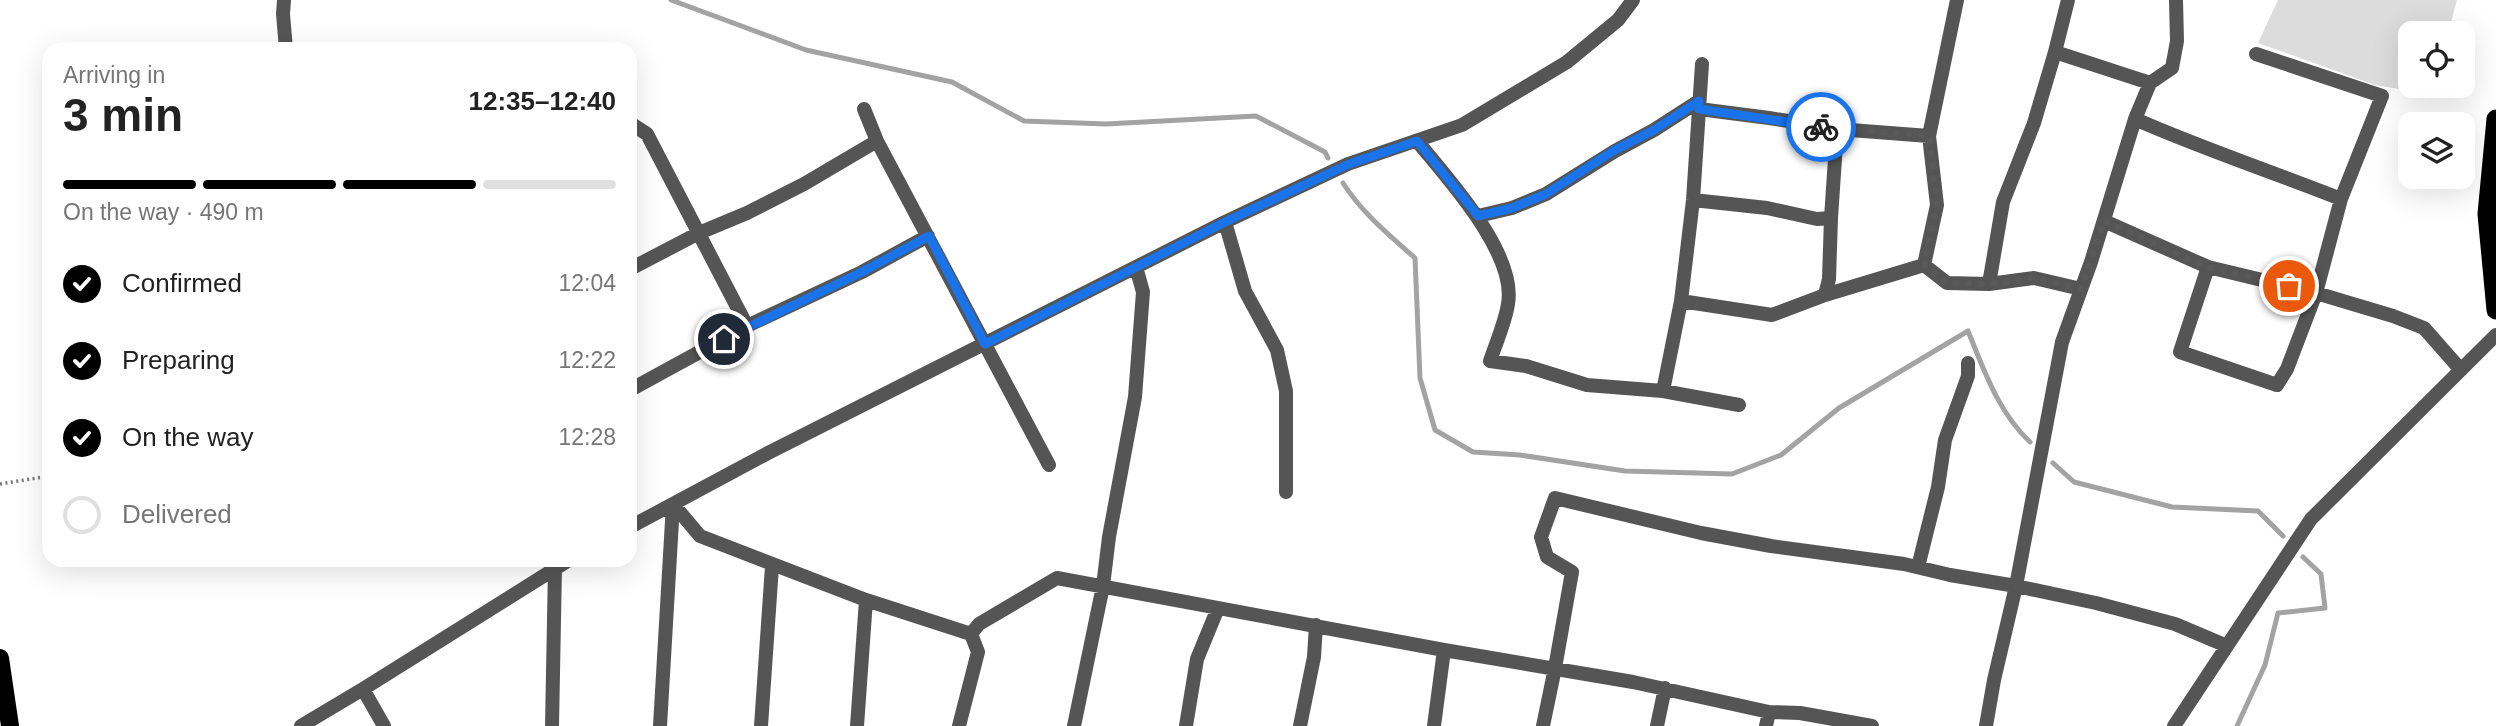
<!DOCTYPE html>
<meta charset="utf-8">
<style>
body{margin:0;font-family:Helvetica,sans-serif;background:#f6f6f6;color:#222;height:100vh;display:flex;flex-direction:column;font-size:26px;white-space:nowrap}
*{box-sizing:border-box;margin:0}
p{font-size:23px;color:#767676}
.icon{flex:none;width:38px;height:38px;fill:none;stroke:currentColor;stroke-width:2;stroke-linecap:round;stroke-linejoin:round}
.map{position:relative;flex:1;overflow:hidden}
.drawer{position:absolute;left:42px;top:42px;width:595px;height:525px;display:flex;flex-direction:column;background:#fff;border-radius:21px;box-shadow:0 7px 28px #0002}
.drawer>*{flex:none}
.fabs{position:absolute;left:2398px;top:21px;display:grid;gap:14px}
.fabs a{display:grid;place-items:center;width:77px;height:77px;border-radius:14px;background:#fff;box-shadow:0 7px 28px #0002;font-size:35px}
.pin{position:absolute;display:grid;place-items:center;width:60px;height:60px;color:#fff;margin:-30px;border:4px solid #fff;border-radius:50%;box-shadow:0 2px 7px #0007}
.courier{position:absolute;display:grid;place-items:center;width:70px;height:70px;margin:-35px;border:5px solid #1a73e8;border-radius:50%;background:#fff;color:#222;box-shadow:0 2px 9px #0007}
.overview em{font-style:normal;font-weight:700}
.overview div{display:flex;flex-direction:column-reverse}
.overview{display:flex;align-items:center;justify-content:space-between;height:119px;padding:0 21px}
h1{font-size:46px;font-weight:700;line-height:52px}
.bar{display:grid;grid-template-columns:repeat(4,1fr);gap:10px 7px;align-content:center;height:84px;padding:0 21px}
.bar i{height:9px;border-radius:5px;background:#e0e0e0}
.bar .on{background:#000}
.bar p{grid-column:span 4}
ol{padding:0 21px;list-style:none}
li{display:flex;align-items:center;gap:21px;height:77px}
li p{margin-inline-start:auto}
li .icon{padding:7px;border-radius:50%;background:#000;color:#fff;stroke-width:4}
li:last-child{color:#767676}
li i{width:38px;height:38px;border:4px solid #e0e0e0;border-radius:50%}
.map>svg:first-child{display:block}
</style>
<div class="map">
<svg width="2496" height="726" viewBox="0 0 2496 726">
<rect width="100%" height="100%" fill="#fff"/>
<path fill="#dcdcdc" d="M2278,0H2457L2448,33H2410V86H2437L2435,95L2375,85L2258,43Z"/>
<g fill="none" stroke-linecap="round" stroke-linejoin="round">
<path stroke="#a3a3a3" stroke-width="5" d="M671,0L806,50L952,82L1024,121L1106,124L1256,116L1325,152L1328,158
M1343,183C1362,213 1389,235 1415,258L1420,378L1435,430L1473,452L1520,455L1625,471L1732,474L1781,455L1839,408L1968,331C1984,370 1998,412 2030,442
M2053,463L2074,482L2172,507L2258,511L2283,536
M2237,726L2265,665L2278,613L2325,608L2321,574L2303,557"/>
<path stroke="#777" stroke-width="3.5" stroke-dasharray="2 3.5" stroke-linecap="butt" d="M0,484L49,476"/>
<path stroke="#555" stroke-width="14" d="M284,0L283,14L286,49
M1633,0L1618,20L1567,62L1462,125L1348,164L1225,222L768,453L673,504L700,536L866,600L971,634L979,624L1057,578L1444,650L1633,682L1769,712L1800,713L1872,726
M1957,0L1929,136L1937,205L1924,265L1947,283L1989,284L2003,202L2034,123L2055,52
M2068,0L2055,52L2150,83
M2176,0L2177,41L2172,68L2150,83L2135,119C2203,149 2273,172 2341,199
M2256,54L2382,96L2341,199L2316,293L2393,316L2424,328L2461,370
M1702,64L1693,200L1681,301L1772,315L1825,295L1924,265
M864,109L877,141L1049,465
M1699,109L1769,118L1837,129L1831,218
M2135,119L2091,262L2062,342L2016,586L2096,603L2175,624L2227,646
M630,123L647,134L747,326
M1837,129L1929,136
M1417,141C1447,178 1517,253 1508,304C1505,323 1496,343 1490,361L1526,366L1587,385L1663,391
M1693,200L1767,208L1817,219L1831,218L1829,279L1825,295
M1478,216L1512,208L1546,194L1615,151L1654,130L1699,101
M2104,221L2208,267
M1225,222L1245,291L1277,350L1286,391V492
M2208,267L2316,293L2287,369L2277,385L2180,352Z
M630,269L699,233L747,213L804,184L877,141
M1989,284L2034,278L2081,289
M1681,301L1663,391L1739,405
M630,390L747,326L862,272L928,236
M630,527L673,504
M550,561L555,567L552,726
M1918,567L1938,487L1945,440L1968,376V363
M363,689L384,726
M301,726L363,689L569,560
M660,726L673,504
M761,726L772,566
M857,726L866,600
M959,726L978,652L971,634
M1074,726L1103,586L1109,537L1135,397L1143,292L1136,267
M1186,726L1197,659L1218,608
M1300,726L1314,657L1316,625
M1434,726L1444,650
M1543,726L1555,668L1572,572L1547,557L1541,537L1555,498L1701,533L1771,546L1904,564L1950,575L2016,586L1994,680L1986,726
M1657,726L1665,688
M1766,726L1769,712
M2174,726L2311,519L2496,335"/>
<path stroke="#000" stroke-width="18" d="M0,658L10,726"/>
<path stroke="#000" stroke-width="19" d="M2496,119L2487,214L2496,310"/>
</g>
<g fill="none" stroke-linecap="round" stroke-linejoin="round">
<path stroke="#595959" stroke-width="7" stroke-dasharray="0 12.6" d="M1821,127L1929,136L1937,205L1924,264L1947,283L1989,284L2034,278L2081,289L2104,221L2208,267L2289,286"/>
<path stroke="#1a73e8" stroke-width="9" d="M724,339L862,272L929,236L985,344L1225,222L1349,164L1417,141L1478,216L1512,208L1546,194L1615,150L1654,130L1699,101V109L1821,127"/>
</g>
</svg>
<div class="fabs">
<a><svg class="icon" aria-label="locate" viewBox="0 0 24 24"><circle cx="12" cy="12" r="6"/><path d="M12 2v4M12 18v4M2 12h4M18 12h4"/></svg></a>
<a><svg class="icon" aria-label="layers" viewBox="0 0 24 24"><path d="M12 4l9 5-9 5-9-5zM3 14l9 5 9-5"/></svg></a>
</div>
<div class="pin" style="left:2289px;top:286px;background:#ea580c"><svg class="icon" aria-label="bag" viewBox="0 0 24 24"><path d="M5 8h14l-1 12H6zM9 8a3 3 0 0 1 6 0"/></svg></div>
<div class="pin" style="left:724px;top:339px;background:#1f2937"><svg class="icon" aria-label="home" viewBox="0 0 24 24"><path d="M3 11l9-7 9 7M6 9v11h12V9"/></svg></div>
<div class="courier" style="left:1821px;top:127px"><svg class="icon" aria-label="bike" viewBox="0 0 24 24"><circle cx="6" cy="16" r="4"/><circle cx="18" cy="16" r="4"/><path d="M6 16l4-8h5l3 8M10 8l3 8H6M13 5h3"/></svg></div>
<section class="drawer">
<div class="overview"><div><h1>3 min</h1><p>Arriving in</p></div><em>12:35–12:40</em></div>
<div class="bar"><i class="on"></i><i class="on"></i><i class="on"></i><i></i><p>On the way · 490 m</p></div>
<ol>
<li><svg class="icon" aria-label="check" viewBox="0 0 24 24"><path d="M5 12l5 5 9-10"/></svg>Confirmed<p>12:04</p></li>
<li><svg class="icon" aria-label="check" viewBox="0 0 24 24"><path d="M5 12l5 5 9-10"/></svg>Preparing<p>12:22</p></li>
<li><svg class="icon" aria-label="check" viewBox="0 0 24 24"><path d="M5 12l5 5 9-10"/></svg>On the way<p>12:28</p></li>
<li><i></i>Delivered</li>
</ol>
</section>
</div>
